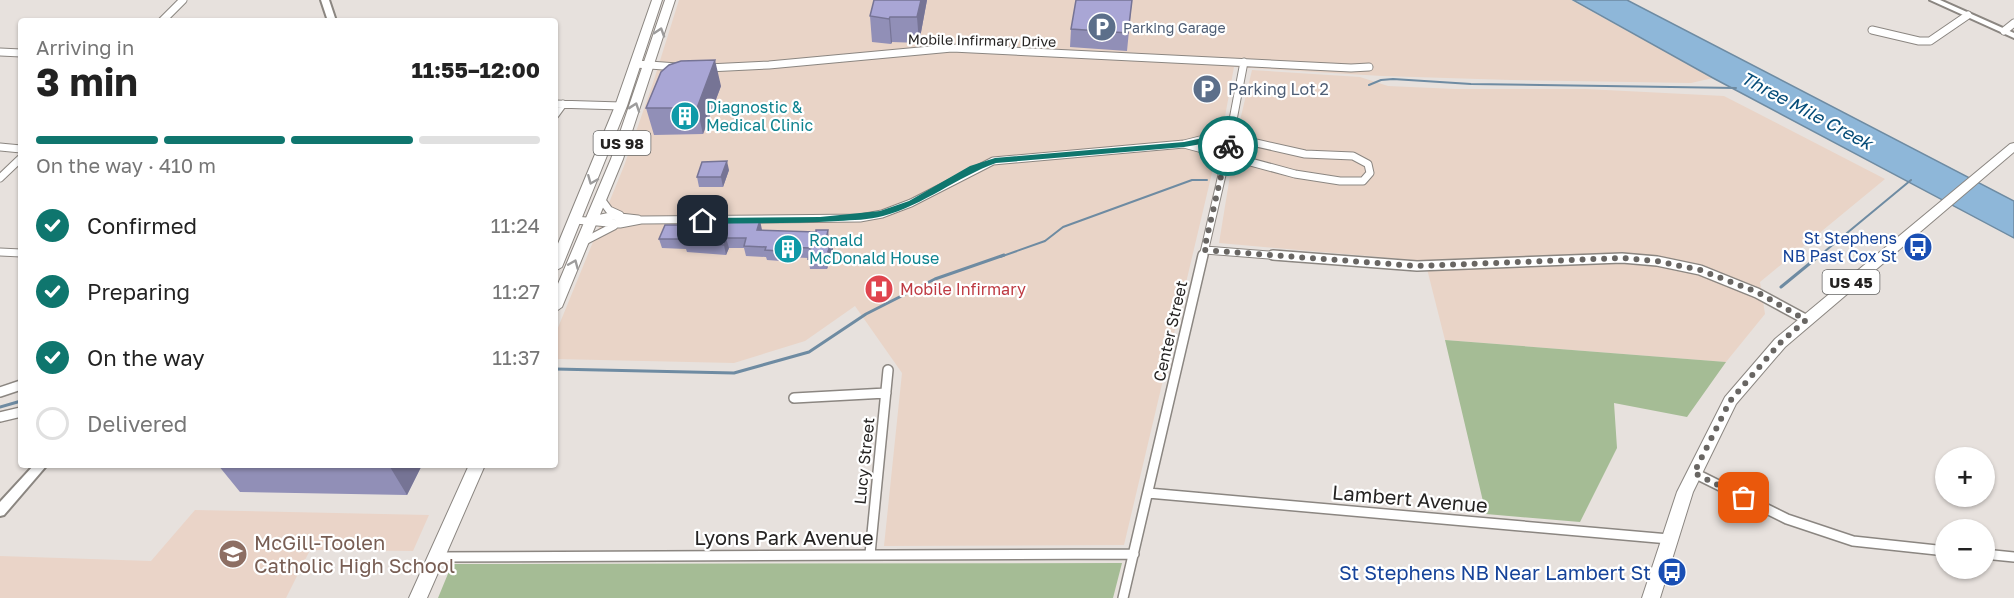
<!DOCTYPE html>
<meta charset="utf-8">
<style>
body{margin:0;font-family:"Golos Text",sans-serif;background:#f6f6f6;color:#222;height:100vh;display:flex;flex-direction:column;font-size:22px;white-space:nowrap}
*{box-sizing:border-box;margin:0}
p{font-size:20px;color:#767676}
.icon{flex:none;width:33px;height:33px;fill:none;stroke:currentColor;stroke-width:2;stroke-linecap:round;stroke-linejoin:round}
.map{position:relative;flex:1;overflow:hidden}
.panel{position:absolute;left:18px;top:18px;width:540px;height:450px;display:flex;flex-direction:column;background:#fff;border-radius:6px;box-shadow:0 2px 4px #0004}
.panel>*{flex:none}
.buttons{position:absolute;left:1935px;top:447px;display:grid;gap:12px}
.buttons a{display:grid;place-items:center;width:60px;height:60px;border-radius:50%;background:#fff;box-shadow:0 2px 4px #0004;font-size:30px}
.pin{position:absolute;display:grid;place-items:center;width:51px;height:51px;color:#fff;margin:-26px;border-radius:12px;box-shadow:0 3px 9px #0006}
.courier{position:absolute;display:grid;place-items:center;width:60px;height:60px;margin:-30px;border:4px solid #0f766e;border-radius:50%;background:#fff;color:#222;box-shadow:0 2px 8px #0007}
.headline em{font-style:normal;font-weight:700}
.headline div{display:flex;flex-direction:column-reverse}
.headline{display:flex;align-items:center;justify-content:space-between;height:102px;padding:0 18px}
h1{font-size:39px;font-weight:700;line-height:45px}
.bar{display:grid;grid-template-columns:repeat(4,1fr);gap:9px 6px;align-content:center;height:72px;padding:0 18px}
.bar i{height:8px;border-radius:4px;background:#e0e0e0}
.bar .on{background:#0f766e}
.bar p{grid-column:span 4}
ol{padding:0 18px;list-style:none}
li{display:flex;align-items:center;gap:18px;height:66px}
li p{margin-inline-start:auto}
li .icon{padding:6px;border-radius:50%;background:#0f766e;color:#fff;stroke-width:4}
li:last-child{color:#767676}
li i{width:33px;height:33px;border:3px solid #e0e0e0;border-radius:50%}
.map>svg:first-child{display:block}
</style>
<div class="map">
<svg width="2014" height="598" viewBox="0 0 2014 598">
<rect width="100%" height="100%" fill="#e7e1dd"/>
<path fill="#ead4c8" d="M195,510L429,515L413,551L310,550L286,598H0V556L151,561Z"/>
<path fill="#e9d4c7" d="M679,0H1571L1713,78L1691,83L1511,80L1382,76L1234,67L1224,122L1124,545L884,546L902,373L855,306L805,341L734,363L555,359V335L624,166L653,83Z
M1252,70L1360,77L1388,86L1455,89H1586L1724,96L1885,179L1760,282L1765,314L1726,362L1445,340L1425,261L1219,243L1237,133Z"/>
<path fill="#a5bc95" d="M1445,340L1726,362L1687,417L1614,403L1617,448L1580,522L1486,514Z
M1122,563L1113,598H438L452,564Z"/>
<path fill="#8eb7d9" stroke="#6e8ba2" stroke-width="1.5" d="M1573,0H1627L2014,201V238L1713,78Z"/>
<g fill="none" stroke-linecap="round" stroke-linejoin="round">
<path stroke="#6e8ba2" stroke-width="2" d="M1369,85L1381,80L1393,79L1471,84L1736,88
M1000,257L1045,241L1063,227L1192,180H1207
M1818,257L1911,180"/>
<path stroke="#6e8ba2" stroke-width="3" d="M1781,287L1820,255
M555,369L734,373L809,352L866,314L935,279L1004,255
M0,407L21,401"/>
<g stroke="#8b8681" stroke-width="9">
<path id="minor-far1" d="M162,21L183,0
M1872,30L1919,41H1930L1968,15
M2004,31L2014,23
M0,52L21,53
M636,64L677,67
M708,68L769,65L952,48L1351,68L1369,67
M555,104L621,106
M555,115L563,104
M1230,137L1305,154L1353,156L1368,164L1370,173L1363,181H1340L1295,174L1184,144L1204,139Z
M0,147L21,149
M0,178L21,158
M601,199L609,210L620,215
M575,220L620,224L641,220L860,218L882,214L911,203L993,161L1184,144
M592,220L611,216L638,219
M583,242L614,226
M1205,250L1293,257
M0,252L21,253
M1203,257L1225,162L1244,62"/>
</g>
<g stroke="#8b8681" stroke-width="12">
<path id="minor" d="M1273,255L1417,266L1622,258L1657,261L1700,270L1757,293L1807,320
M0,392L21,385
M794,398L886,393
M0,417L21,412
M1694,473L1787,519L1853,541L1946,551
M1148,493L1669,539
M870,554L888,370
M1984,554L2014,557
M436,557L1134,554
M1123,598L1203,255"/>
</g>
<g stroke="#8b8681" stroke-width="4">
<path id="tertiary" d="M321,0H329L336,21H328Z
M1930,0H1940L2014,33V38Z
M34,465H47L4,515L0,516V502Z"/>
</g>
<g stroke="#8b8681" stroke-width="2">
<path id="primary" d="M652,0H662L627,106L562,267L555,271V251L615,106Z
M665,0H675L623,159L562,307L555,312V291L611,159Z
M2014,143V152L1785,347L1736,404L1693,492L1660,598H1642L1677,492L1725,397L1775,339L2010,144Z
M469,465H485L427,598H409Z"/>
</g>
<use href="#minor-far1" stroke="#fff" stroke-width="7"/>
<use href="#minor" stroke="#fff" stroke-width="9"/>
<use href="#tertiary" fill="#fff" fill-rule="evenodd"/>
<use href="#primary" fill="#fff" fill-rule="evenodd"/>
</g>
<path fill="#918fb7" d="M874,0H927L919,43L892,42L891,44L872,42L870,16Z
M1132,0L1127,51L1070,47L1071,29Z
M721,86L703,134L654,135L646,108Z
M729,170L723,187H699L697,177Z
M706,227L762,230L829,240L833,250L827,269H810L809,258L782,257L781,261L767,260L766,257L746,256L744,248H729L726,255L687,252L686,249L662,248L659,239Z
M218,465H422L407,495L240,492Z"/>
<path fill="#767495" d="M921,0H927L919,43L917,17Z
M890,17L892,42L891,44L889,19Z
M715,60L721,86L703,134L697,108Z
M727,161L729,170L723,187L721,177Z
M703,218L706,228L700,227Z
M760,220L762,230H757Z
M828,230L829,240H826Z
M726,238L729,248L726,255L724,245Z
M832,240L833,250L827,269L825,260Z
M780,247L782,257L781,261L779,251Z
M391,465H422L407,495L390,467Z"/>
<path fill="#a9a6d5" stroke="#767495" stroke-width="1.5" d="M874,0H921L917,17H890L889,19L870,16Z
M1076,0H1132L1128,33L1071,29Z
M715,60L697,108H646L661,72L669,65L681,61Z
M727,161L721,177H697L702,162Z
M691,218H703L700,227H719L721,222L760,220L757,230L816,232V230H828L826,240H832L825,260L808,259L811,248L780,247L779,251L765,250L766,247L744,246L746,238H726L724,245L684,242L685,239H659L665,225H688Z
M218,465H391L390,467Z"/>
<defs><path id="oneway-chevron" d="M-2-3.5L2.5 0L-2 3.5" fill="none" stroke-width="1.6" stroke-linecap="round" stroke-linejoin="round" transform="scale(1.5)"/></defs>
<g stroke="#9d9c9c">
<use href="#oneway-chevron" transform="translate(660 32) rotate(-72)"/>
<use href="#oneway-chevron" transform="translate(635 107) rotate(-71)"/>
<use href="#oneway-chevron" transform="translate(592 180) rotate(112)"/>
<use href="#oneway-chevron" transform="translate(574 264) rotate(-67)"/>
</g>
<path fill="#0f766e" d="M1217,135H1233L1231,148H1225V140L1184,147L996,163C957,177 924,205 883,216C869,220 853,220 838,221C793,224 748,223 703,224L699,221L703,218L820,217L880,211L909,201L970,166L995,158L1184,142Z"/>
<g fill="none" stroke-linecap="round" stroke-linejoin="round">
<path stroke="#696663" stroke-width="6" stroke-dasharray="0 10.8" d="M1228,146L1204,250L1417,266L1622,258L1657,261L1700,270L1757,292L1806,320L1780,343L1730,401L1694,473L1744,498"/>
</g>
<defs>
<g id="parking-disc" transform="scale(1.5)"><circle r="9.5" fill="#5c6f8a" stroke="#fff"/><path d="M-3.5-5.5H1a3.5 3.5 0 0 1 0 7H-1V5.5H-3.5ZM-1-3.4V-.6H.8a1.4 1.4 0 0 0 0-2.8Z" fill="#fff"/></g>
<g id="building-disc" transform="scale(1.5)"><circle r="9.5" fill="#0f9aa8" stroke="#fff"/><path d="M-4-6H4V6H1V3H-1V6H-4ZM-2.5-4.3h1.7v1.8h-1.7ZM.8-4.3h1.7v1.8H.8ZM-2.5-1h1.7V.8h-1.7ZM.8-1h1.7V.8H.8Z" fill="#fff"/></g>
<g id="bus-disc" transform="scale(1.5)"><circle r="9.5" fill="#1a4fb4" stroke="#fff"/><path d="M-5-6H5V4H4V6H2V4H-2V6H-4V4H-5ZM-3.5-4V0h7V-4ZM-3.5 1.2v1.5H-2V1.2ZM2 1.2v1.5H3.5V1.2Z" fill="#fff"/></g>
<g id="hospital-disc" transform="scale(1.5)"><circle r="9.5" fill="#e0444e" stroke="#fff"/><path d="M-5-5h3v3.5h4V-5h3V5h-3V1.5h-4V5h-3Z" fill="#fff"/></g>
<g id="school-disc" transform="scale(1.5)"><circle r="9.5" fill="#8d6e63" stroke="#fff"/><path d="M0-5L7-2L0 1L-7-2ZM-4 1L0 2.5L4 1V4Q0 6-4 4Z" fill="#fff"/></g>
</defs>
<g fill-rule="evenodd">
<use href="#parking-disc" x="1102" y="27"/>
<use href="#parking-disc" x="1207" y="89"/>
<use href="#building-disc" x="685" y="116"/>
<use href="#bus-disc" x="1918" y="247"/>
<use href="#building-disc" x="788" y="249"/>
<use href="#hospital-disc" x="879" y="289"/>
<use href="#school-disc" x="233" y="554"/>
<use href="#bus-disc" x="1672" y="572"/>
</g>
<g text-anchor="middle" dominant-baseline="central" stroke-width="4.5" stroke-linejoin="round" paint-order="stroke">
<g font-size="14" fill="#4e5e75" stroke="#fff" text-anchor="start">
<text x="1123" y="27">Parking Garage</text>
</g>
<g font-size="14" fill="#252322" stroke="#fff">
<text transform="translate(982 40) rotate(1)">Mobile Infirmary Drive</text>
</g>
<g fill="#fff" stroke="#666564" stroke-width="1.5">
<rect x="593.5" y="131" width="57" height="24" rx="4.5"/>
<rect x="1822.5" y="270" width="57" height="24" rx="4.5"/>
</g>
<g font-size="15" font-weight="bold" fill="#252322">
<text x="622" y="143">US 98</text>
<text x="1851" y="282">US 45</text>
</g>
<g font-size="16" fill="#4e5e75" stroke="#fff" text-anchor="start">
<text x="1228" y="89">Parking Lot 2</text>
</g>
<g font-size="16" fill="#0d838f" stroke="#fff" text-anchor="start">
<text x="706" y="107">Diagnostic &amp;<tspan x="706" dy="18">Medical Clinic</tspan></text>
<text x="809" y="240">Ronald<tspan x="809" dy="18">McDonald House</tspan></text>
</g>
<g font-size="16" fill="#164399" stroke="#fff" text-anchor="end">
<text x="1897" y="238">St Stephens<tspan x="1897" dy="18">NB Past Cox St</tspan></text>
</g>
<g font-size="16" fill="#be3a42" stroke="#fff" text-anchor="start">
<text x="900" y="289">Mobile Infirmary</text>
</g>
<g font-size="16" fill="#252322" stroke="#fff">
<text transform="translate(1170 331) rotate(-77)">Center Street</text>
<text transform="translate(864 461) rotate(-84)">Lucy Street</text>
</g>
<g font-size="18" font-style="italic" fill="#054c78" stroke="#fff">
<text transform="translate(1807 110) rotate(28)">Three Mile Creek</text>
</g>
<g font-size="20" fill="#252322" stroke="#fff">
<text transform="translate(1410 498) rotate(5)">Lambert Avenue</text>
<text x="784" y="537">Lyons Park Avenue</text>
</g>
<g font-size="20" fill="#785e54" stroke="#fff" text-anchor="start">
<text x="254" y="542">McGill-Toolen<tspan x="254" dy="23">Catholic High School</tspan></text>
</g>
<g font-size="20" fill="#164399" stroke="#fff" text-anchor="end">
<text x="1651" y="572">St Stephens NB Near Lambert St</text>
</g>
</g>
</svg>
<div class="buttons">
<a>+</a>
<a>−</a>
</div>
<div class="pin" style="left:1744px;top:498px;background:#ea580c"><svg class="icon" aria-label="bag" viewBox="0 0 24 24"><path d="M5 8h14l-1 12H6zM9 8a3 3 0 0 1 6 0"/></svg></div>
<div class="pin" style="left:703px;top:221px;background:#1f2937"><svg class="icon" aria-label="home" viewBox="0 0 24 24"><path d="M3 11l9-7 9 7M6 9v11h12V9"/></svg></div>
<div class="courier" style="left:1228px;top:146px"><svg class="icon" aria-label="bike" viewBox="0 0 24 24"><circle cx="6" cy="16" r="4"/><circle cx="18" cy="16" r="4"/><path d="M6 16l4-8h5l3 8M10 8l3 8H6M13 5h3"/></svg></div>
<section class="panel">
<div class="headline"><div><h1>3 min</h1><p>Arriving in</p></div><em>11:55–12:00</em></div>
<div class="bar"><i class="on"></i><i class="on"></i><i class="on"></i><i></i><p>On the way · 410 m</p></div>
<ol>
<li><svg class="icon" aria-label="check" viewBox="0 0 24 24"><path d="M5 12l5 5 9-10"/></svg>Confirmed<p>11:24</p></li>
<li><svg class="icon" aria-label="check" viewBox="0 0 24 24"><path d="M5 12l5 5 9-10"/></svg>Preparing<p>11:27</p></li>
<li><svg class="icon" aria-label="check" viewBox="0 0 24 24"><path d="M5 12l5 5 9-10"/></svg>On the way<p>11:37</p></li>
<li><i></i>Delivered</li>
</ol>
</section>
</div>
